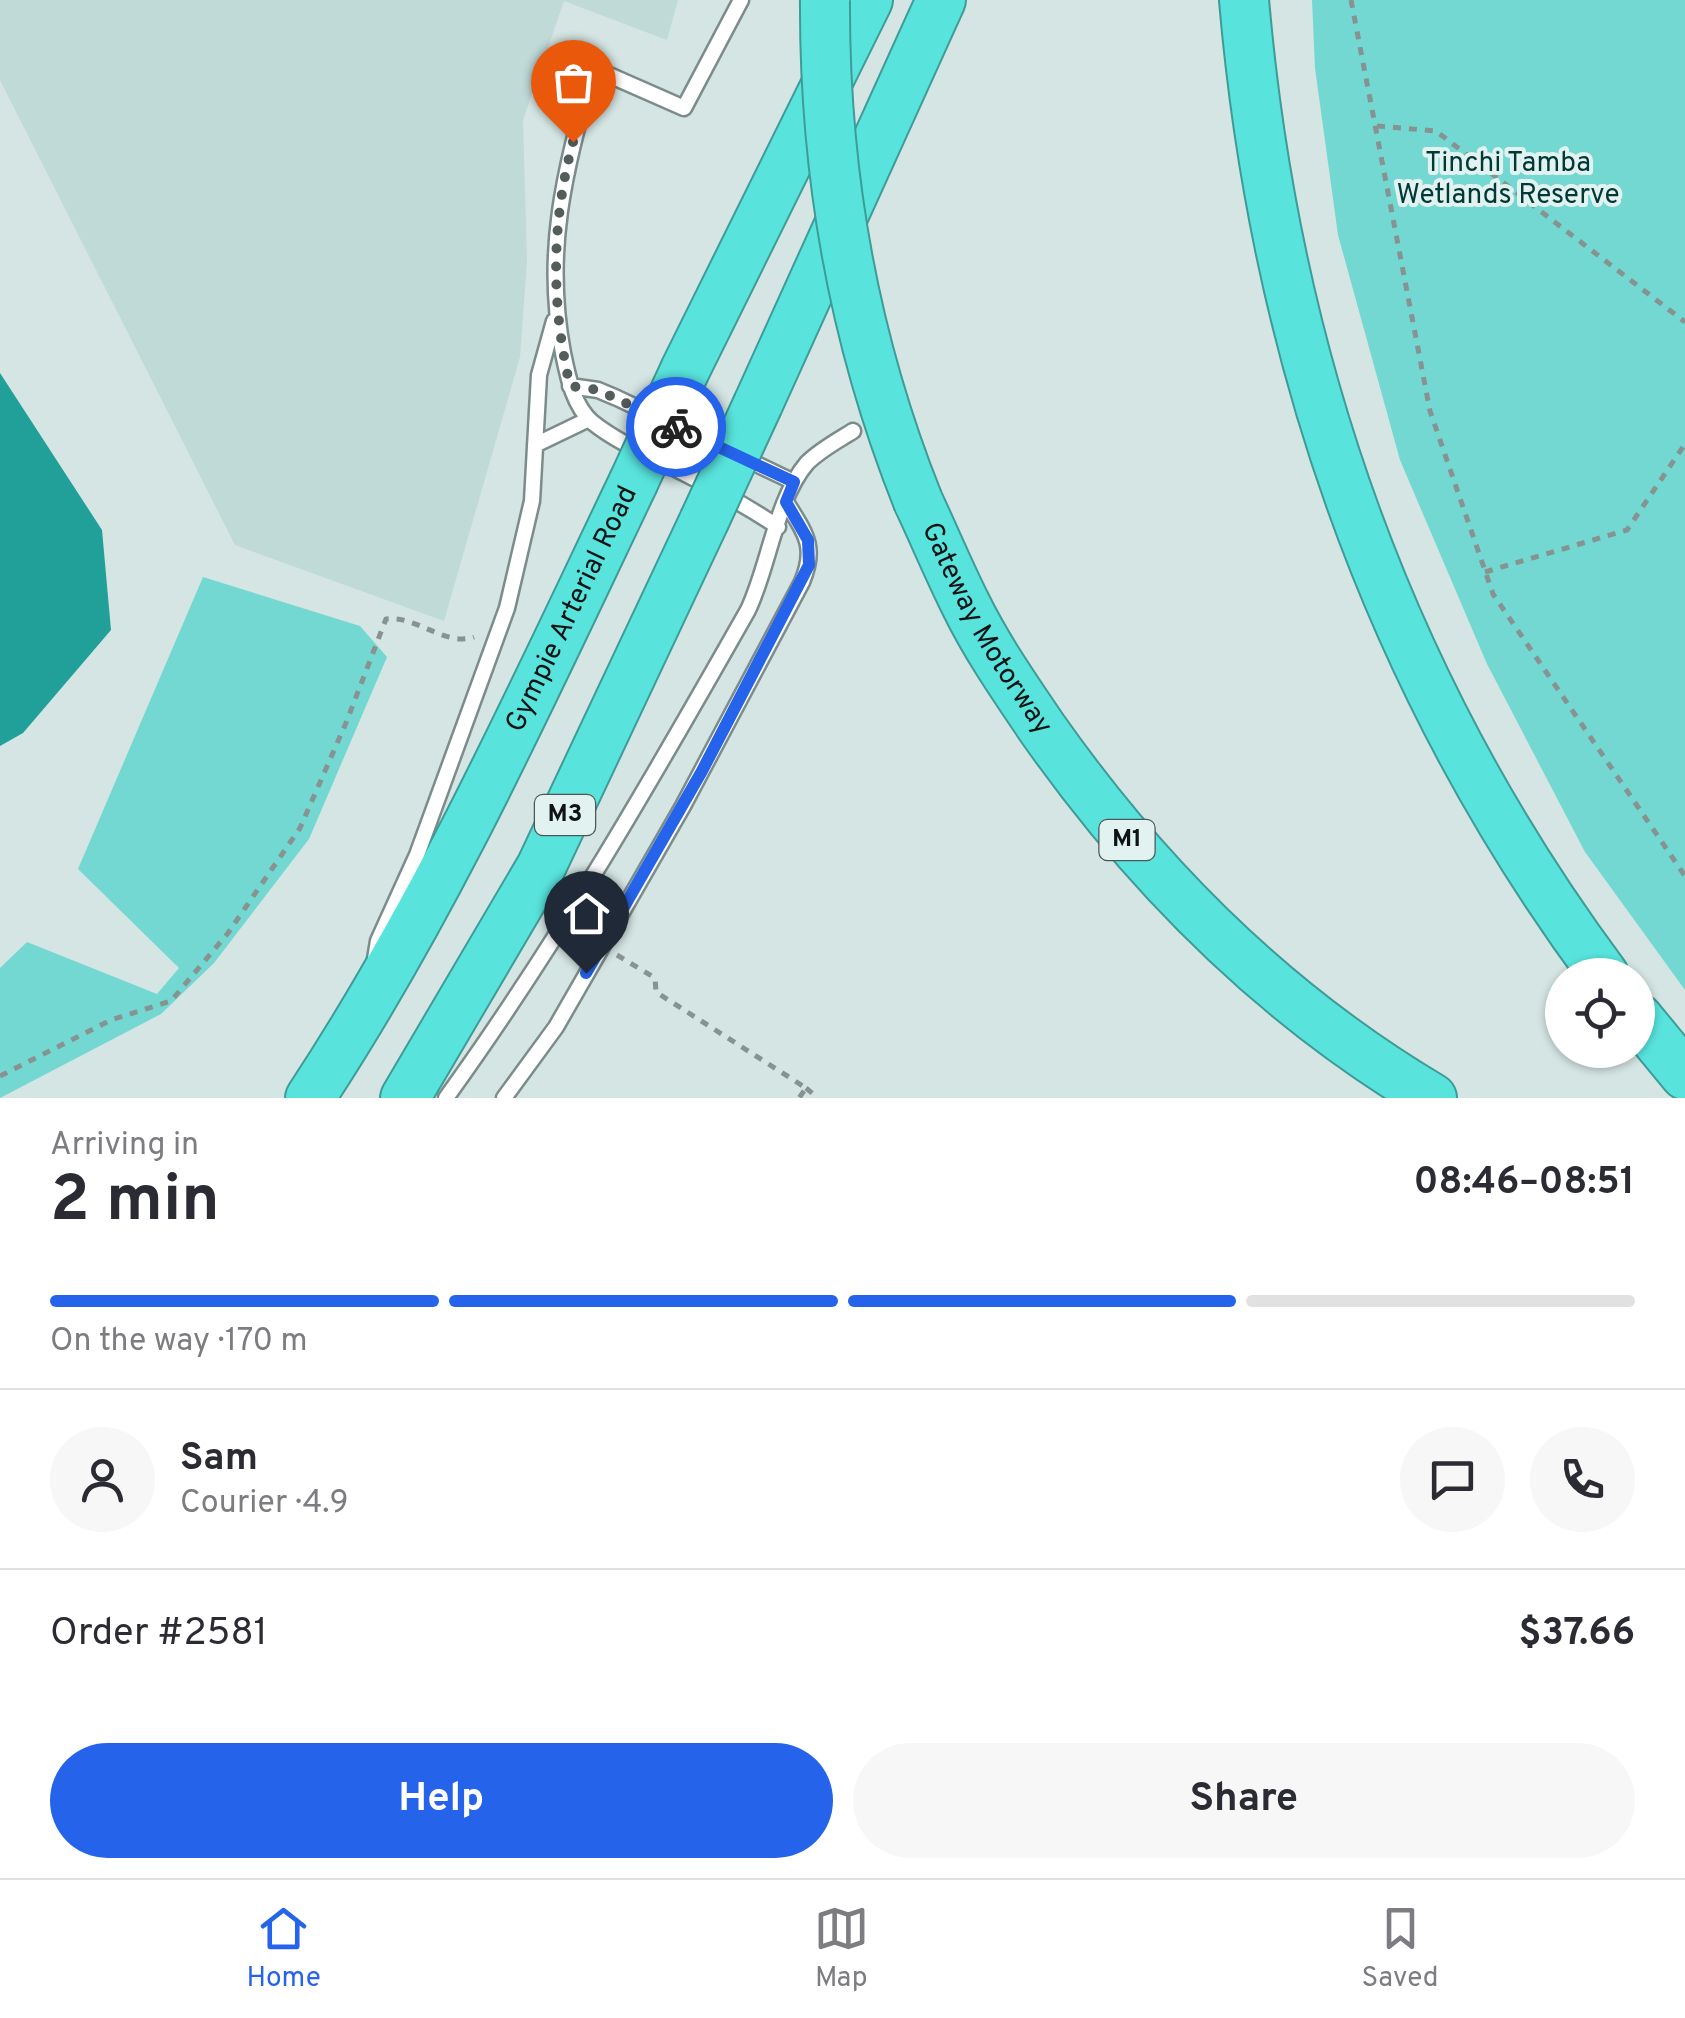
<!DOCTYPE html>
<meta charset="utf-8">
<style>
body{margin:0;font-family:Overpass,sans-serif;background:#f7f7f7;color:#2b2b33;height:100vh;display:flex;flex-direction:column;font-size:38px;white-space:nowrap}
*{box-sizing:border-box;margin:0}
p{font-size:32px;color:#7c7c81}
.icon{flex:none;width:55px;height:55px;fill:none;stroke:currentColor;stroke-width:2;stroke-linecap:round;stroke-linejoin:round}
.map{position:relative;height:1098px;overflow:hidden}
.sheet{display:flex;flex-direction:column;background:#fff;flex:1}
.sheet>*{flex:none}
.fabs{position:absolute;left:1545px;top:958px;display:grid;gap:20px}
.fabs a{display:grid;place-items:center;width:110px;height:110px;border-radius:50%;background:#fff;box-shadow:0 2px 8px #0004;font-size:50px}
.pin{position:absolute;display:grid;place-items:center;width:85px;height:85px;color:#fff;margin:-102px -42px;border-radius:50% 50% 50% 0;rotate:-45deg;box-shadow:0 0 10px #0007}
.pin .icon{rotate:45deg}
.courier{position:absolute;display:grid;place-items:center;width:100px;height:100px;margin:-50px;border:8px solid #2563eb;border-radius:50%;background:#fff;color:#222;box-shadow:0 2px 12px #0007}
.summary em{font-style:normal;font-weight:700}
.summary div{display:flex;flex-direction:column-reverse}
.summary{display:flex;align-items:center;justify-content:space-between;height:170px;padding:0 50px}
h1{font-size:65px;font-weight:700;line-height:75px}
.bar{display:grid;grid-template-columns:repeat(4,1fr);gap:15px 10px;align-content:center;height:120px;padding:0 50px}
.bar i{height:12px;border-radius:8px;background:#e1e1e2}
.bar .selected{background:#2563eb}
.bar p{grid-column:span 4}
.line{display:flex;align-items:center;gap:25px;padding:0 50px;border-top:2px solid #e1e1e2}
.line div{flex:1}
.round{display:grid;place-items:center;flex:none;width:105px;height:105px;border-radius:52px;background:#f7f7f7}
.button{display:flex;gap:20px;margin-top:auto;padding:20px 50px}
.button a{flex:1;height:115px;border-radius:60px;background:#2563eb;color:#fff;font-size:40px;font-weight:700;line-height:115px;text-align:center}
.button a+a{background:#f7f7f7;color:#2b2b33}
.menu{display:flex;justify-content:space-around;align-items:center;height:140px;border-top:2px solid #e1e1e2;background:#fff;font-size:28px;color:#7c7c81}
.menu a{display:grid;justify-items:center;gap:5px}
.menu .selected{color:#2563eb}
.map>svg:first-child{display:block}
</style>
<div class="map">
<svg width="1685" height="1098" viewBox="0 0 1685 1098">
<rect width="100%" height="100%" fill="#d4e5e3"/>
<path fill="#c0dad8" d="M0,0H678L667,40L564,1L523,120L527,261L520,357L444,621L235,545L0,80Z"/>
<path fill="#73d8d2" d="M1312,0H1685V990L1585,852L1487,664L1400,460L1338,235L1315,68Z
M203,577L360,626L387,657L309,839L214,963L161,1014L0,1098V968L27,942L157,994L179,968L78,869Z"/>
<path fill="#219f99" d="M0,373L102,530L111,630L23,733L0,746Z"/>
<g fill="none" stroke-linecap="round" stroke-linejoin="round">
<g stroke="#7c8c8b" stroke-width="19">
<path id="service" d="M741,0L684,108L593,68C566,168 543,248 563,353C568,377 573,405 592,422C612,438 635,449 658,460C699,481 740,501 778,527
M570,386L598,390L617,398L794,482
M535,445L589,419
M375,959L378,941L417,855L507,608L532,501L539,375L554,321
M446,1098C558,943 654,776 748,610C769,566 776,499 807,463C820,450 837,441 853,431
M504,1098L556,1027L683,806L802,582C817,546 805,533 786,502"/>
</g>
<g stroke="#3e9b97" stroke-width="52">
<g id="motorway">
<path d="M1244,0C1275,357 1390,687 1604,975"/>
<path d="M685,370L868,0"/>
<path d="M758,404L941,0"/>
<path id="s1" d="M918,501C934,535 949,571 966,605C987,648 1015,688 1042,728C1146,876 1275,1005 1432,1098"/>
<path d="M1638,1018L1685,1075"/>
<path id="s2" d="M310,1098C438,904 533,692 633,483"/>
<path d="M405,1098L541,867L704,521"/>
</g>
</g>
<path stroke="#869391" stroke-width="5" stroke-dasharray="8 8" stroke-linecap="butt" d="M1351,0L1430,411L1493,594L1685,876
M1377,126L1436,131L1685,322
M1485,572L1627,530L1685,444
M617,955L655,978L656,992L806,1088L799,1098
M0,1076L111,1020L171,1001L228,933L300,828L346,723L386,619C416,615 445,647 474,637
M806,1088L818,1098"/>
<use href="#service" stroke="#fff" stroke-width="14"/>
<use href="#motorway" stroke="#58e4dd" stroke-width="48"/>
<g stroke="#3e9b97" stroke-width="52" stroke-linecap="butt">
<path id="motorway-bridge" d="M825,0C824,172 854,341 918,501
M633,483L685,370
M704,521L758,404"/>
</g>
<use href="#motorway-bridge" stroke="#58e4dd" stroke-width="48"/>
</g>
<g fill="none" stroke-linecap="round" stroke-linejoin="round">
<path stroke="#535d5c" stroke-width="10" stroke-dasharray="0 18" d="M573,142C551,224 551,303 570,386L598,390L676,427"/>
<path stroke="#2563eb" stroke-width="12" d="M586,973L702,771L809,565L808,540L786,502L794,482L676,427"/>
</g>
<g text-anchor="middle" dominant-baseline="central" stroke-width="8" stroke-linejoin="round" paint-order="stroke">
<g fill="#e1f2f0" stroke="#4d5756" stroke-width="2.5">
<rect x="535" y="795" width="60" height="40" rx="8"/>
<rect x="1099.5" y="820" width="55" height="40" rx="8"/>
</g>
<g font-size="25" font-weight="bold" fill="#0e1414">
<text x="565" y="815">M3</text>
<text x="1127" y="840">M1</text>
</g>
<g font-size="28" fill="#013937" stroke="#e1f2f0">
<text x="1508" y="164">Tinchi Tamba<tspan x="1508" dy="32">Wetlands Reserve</tspan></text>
</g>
<g font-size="28" fill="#0e1414" stroke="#e1f2f0">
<text stroke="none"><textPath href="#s2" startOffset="555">Gympie Arterial Road</textPath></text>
<text stroke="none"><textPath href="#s1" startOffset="145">Gateway Motorway</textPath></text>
</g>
</g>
</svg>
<div class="fabs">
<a><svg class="icon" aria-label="locate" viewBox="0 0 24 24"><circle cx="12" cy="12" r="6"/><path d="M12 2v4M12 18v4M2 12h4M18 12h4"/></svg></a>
</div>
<div class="pin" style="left:573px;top:142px;background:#ea580c"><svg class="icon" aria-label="bag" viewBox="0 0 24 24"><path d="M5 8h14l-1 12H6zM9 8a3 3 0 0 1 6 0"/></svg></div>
<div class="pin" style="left:586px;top:973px;background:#1f2937"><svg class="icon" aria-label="home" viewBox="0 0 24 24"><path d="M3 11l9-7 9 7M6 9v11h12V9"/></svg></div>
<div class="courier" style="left:676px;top:427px"><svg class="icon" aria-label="bike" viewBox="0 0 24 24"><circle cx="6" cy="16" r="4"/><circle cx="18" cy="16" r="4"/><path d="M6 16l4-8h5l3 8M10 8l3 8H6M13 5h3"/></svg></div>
</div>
<section class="sheet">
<div class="summary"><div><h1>2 min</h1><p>Arriving in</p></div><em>08:46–08:51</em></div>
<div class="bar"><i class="selected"></i><i class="selected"></i><i class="selected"></i><i></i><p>On the way · 170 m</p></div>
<div class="line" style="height:180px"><a class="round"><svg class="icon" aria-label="person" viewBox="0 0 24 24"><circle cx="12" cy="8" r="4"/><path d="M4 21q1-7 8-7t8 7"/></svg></a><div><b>Sam</b><p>Courier · 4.9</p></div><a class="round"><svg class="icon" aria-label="chat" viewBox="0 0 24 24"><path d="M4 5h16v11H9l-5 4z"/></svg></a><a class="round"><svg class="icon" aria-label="phone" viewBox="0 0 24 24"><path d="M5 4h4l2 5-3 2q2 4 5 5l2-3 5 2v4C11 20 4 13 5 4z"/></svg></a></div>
<div class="line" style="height:130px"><div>Order #2581</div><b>$37.66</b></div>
<div class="button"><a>Help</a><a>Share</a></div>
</section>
<nav class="menu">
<a class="selected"><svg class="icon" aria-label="home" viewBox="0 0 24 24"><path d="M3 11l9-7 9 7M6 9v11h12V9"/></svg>Home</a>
<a><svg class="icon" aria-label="map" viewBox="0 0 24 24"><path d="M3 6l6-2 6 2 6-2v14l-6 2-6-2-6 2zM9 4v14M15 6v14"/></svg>Map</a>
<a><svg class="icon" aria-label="saved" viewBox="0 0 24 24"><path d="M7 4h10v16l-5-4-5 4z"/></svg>Saved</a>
</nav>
